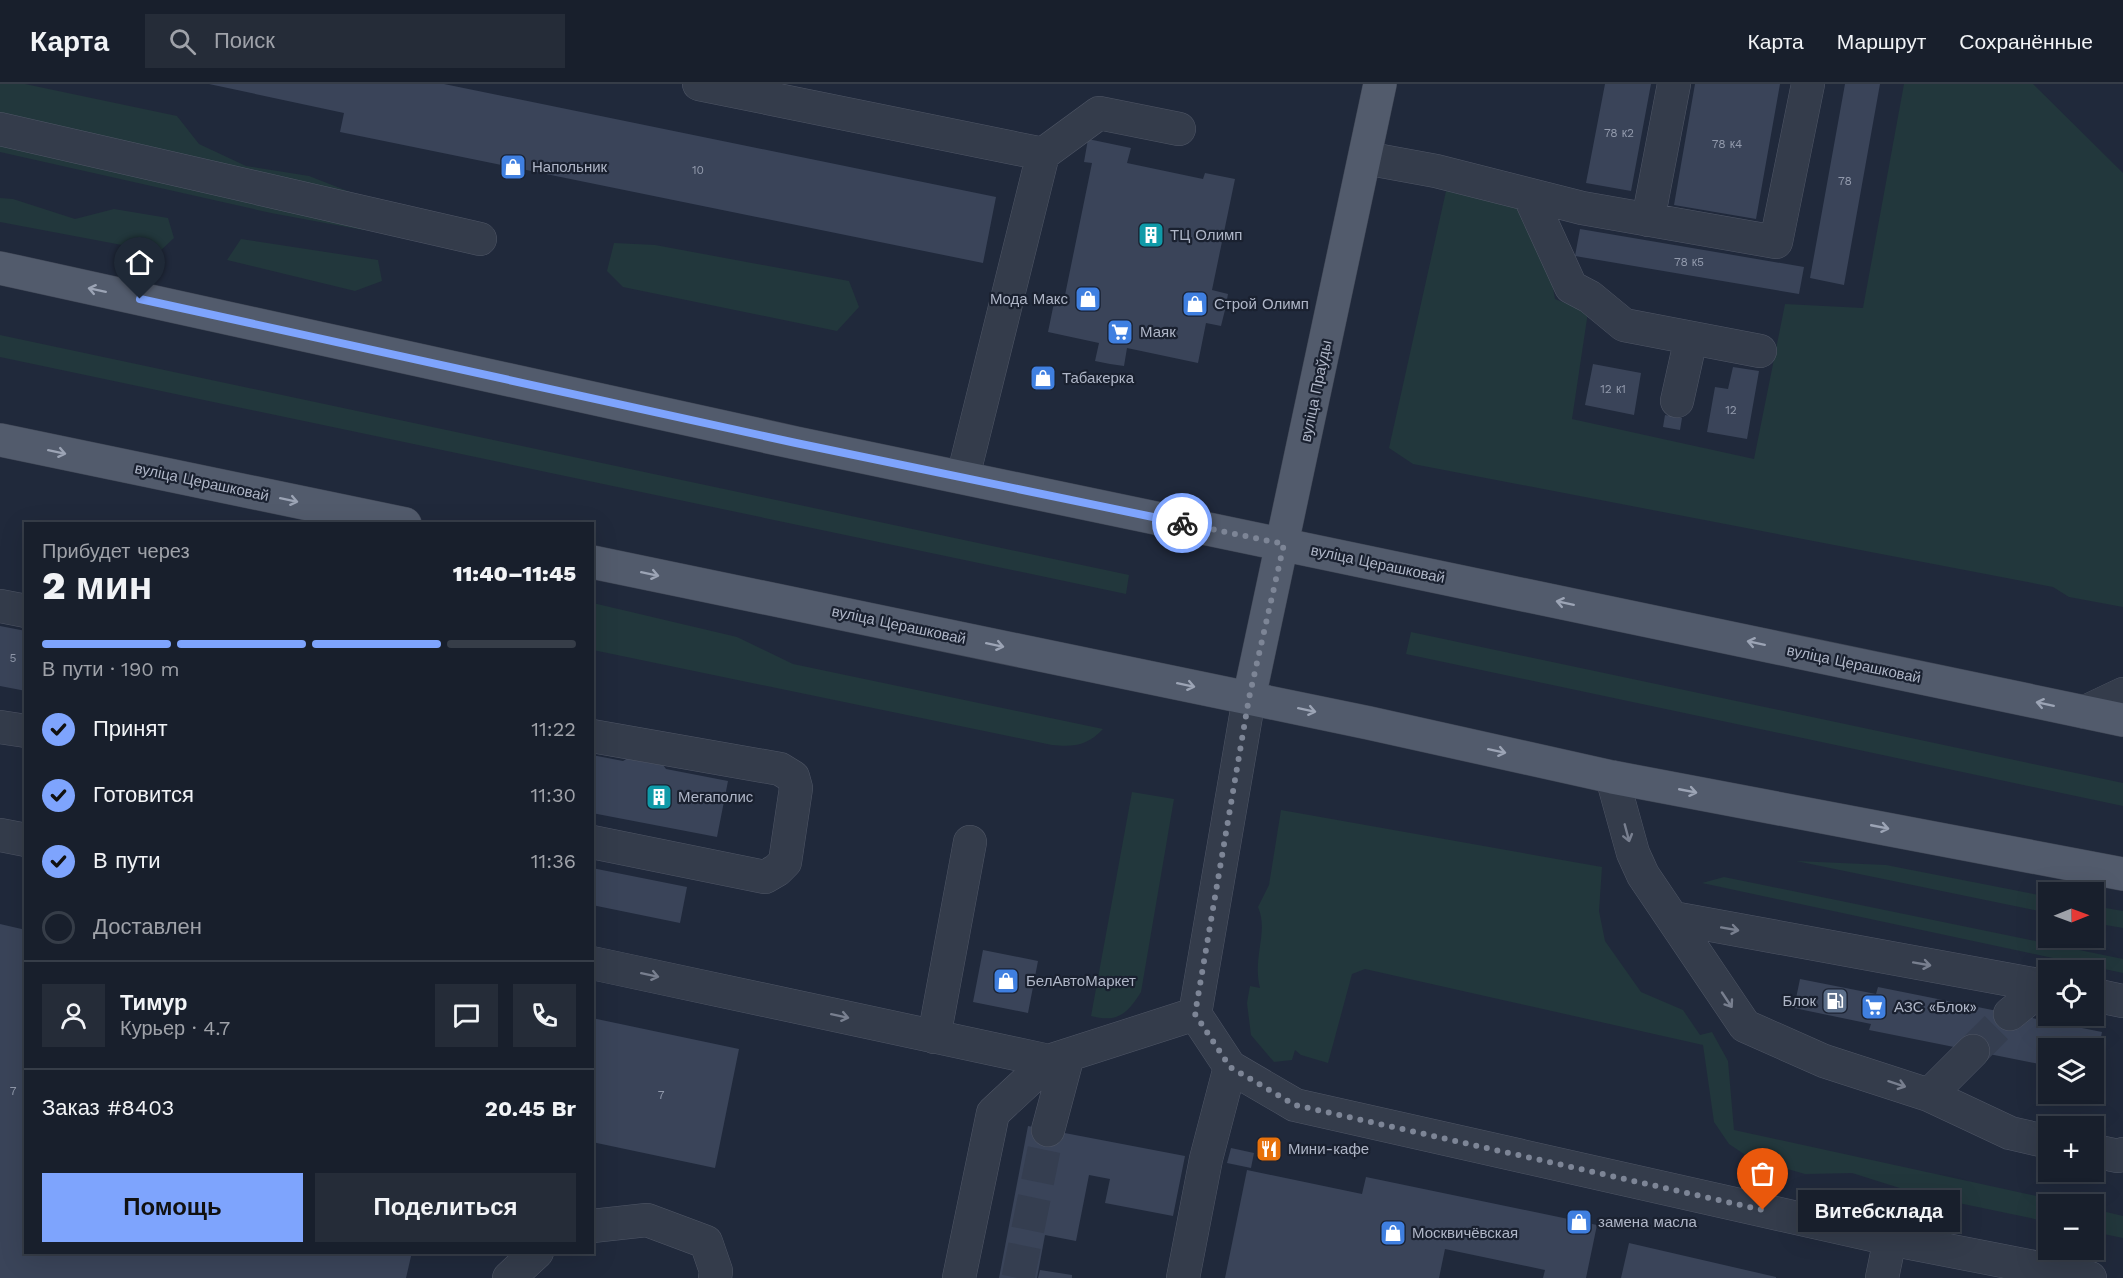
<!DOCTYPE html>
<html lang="ru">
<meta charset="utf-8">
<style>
body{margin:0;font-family:"Work Sans",sans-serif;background:#252c38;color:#f1f3f6;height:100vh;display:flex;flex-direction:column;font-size:22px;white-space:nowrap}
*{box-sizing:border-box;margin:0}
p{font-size:20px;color:#9fa2a9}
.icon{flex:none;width:33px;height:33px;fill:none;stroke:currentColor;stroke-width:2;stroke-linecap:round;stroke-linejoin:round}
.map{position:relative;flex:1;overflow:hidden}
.details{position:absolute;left:24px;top:438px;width:570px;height:732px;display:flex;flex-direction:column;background:#181f2c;border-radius:0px;box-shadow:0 6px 24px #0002,0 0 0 2px #363d48}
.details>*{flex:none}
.needle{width:39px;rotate:89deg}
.controls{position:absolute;left:2038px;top:798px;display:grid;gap:12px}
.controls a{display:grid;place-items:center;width:66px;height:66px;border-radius:0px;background:#181f2c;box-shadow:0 6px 24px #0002,0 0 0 2px #363d48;font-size:30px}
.pin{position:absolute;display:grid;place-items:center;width:51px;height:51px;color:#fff;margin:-62px -26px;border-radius:50% 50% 50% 0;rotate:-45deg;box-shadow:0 0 6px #0007}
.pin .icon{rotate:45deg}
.courier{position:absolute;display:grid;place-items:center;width:60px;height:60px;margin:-30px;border:4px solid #7ea4fd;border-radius:50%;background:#fff;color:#222;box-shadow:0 2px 8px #0007}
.bubble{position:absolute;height:42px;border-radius:0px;background:#181f2c;box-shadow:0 6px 24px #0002,0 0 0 2px #363d48;font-size:20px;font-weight:800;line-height:42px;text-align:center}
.headline em{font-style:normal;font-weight:800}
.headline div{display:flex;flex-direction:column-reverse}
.headline{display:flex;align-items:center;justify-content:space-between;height:102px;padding:0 18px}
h1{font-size:39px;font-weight:800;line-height:45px}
.bar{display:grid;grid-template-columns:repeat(4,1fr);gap:9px 6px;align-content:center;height:72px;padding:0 18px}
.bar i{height:8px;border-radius:4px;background:#363d48}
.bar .active{background:#7ea4fd}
.bar p{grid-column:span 4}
.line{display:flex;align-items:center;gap:15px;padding:0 18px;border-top:2px solid #363d48}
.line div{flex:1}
.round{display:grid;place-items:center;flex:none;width:63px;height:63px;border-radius:0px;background:#252c38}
ol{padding:0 18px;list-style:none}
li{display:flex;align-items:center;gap:18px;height:66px}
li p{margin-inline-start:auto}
li .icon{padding:6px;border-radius:50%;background:#7ea4fd;color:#111;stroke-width:4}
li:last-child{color:#9fa2a9}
li i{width:33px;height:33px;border:3px solid #363d48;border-radius:50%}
.action{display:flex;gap:12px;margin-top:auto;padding:12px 18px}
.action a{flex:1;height:69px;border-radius:0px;background:#7ea4fd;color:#111;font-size:24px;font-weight:800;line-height:69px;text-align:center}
.action a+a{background:#252c38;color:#f1f3f6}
header{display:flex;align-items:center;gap:36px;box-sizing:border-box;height:84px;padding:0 30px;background:#181f2c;border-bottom:2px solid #363d48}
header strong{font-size:28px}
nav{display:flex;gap:33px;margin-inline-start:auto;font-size:21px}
.search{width:420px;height:54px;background:#252c38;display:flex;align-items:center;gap:15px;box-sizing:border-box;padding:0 21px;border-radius:0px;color:#9fa2a9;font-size:22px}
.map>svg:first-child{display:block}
</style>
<header>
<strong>Карта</strong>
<div class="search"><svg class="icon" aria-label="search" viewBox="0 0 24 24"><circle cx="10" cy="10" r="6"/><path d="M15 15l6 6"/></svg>Поиск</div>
<nav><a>Карта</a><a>Маршрут</a><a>Сохранённые</a></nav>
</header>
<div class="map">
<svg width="2123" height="1194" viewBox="0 0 2123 1194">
<rect width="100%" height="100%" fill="#20293b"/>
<path fill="#22373c" d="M0,0H25L177,32L199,60L246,82L309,92L368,115L369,133L363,146L271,129L0,68Z
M1904,0H2033L2123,89V523L2069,513L2053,503L1413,380L1389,364L1446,107L1524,125L1546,167L1555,215L1588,228L1572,335L1754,375L1785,220L1863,224Z
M0,114L13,115L75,135L114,125L168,134L174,154L159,168L0,138Z
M241,155L378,176L382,197L355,207L227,176Z
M614,159L655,161L849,197L859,223L837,247L623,203L607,187Z
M0,251L1129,491L1126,510L0,273Z
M593,519L737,553L793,580L1103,645C1087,662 1074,663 1052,661L593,566Z
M1411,548L2123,699V722L1406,570Z
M1132,708L1174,715L1141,908C1127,930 1118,939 1091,932Z
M1281,726L1602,783L1599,827L1605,857L1641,908L1683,926L1700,951L1712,948L1728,977L1734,1046L2073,1120H2049V1138L1925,1112L1852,1089L1805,1090L1750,1074L1729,1060L1714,1038L1703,961L1365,885L1352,890L1328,979L1301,971L1295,966L1292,976L1274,978L1251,951L1247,919L1250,902L1260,904C1252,873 1269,848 1258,823L1269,801Z
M1796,777L1886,781L2049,813V829Z
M1724,793L2123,875V889L1702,799Z
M2094,822L2123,827V844L2094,839Z
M2094,1125L2123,1132V1154L2094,1148Z"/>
<path fill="#3a4459" d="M209,0H444L996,113L983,179L340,48L344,29Z
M1605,0H1651L1631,107L1586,99Z
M1695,0H1780L1756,135L1674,121Z
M1845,0H1880L1844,201L1810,194Z
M1088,55L1131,64L1127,79L1203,95L1205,89L1235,95L1212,206L1228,210L1225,226L1221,242L1206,239L1198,279L1127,264L1124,282L1110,280L1095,277L1099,259L1048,248L1055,214L1064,216L1092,79L1084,78Z
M1580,145L1804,183L1799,210L1575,172Z
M1593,280L1641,289L1634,331L1585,321Z
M1733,283L1759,287L1747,355L1707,348L1715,303L1728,305Z
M1665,331L1682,334L1680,346L1663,343Z
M0,542L26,547V607L0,602Z
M635,670L659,675L666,685L728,697L717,753L592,729V671L623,677Z
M592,784L687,803L680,839L592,821Z
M0,840L26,846V1168H412L406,1194H0Z
M983,866L1038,877L1028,929L973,918Z
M1800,895L1876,910L1878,903L2102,948L2095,981L2094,964H2049V982L1869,946L1871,940L1794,924Z
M592,934L739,965L715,1084L592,1058Z
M1028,1042L1185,1072L1173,1132L1105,1119L1110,1095L1089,1091L1076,1157L1045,1151L1037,1194H999Z
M1258,1056L1281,1061L1278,1074L1256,1070Z
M1231,1064L1254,1069L1251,1084L1227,1079Z
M1247,1086L1362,1110L1366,1093L1597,1141L1586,1194H1543L1545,1186L1445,1165L1439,1194H1225Z
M1629,1159L1776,1193V1194H1621Z
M1040,1186L1072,1191V1194H1038Z"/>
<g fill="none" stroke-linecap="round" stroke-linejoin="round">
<path stroke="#353e50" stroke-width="33" stroke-dasharray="33 16" stroke-linecap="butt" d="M1973,967L2010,930
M1018,1194L1048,1046"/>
<g stroke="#4f5666" stroke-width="34">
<path id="minor" d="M699,0L1043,70
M0,45L480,155
M1365,74L1436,87L1582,124L1776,158L1808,0
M1529,111L1571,203L1590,213L1624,241L1760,267
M1648,136L1674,0
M1677,317L1691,254
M963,393L1043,70L1099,29L1179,45
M0,522L26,527
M1249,614L1195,930L1230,983L1295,1021L1890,1155L2090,1194
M2085,628L2123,610
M0,643L26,647
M592,652L780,685L793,693L796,704L785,778L777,786L765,793L592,758
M1612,693L1633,769L1643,791L1745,942L1824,977L1929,1011L2010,1049L2049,1058
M0,751L26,756
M1673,834L2049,903
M592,879L1049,977
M2094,911L2123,917
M2010,930L2045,902
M934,953L970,758
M1929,1011L1973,967
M1048,1046L1068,971
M2094,1067L2118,1072L2123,1070
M592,1142L647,1136L706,1158L716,1187L715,1194
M509,1194L537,1168
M959,1194L993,1029L1049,977L1195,930
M1183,1194L1206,1075L1230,983
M1882,1194L1890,1155"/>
</g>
<g stroke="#3e4554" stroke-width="34">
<path id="major" d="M0,184L796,359L2123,636
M0,356L405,440
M592,478L1369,639L1612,693L2123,790
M1249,614L1380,0"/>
</g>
<use href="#minor" stroke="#343c4b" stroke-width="33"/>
<use href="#major" stroke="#525b6c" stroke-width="33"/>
</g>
<defs><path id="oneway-shaft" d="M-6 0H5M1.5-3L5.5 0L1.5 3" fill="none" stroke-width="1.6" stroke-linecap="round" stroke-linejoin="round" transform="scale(1.5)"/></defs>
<g stroke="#9ca4b5">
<use href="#oneway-shaft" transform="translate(97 206) rotate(-168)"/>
<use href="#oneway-shaft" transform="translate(57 368) rotate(12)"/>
<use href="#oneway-shaft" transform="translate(289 416) rotate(12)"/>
<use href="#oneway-shaft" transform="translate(650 490) rotate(12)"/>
<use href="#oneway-shaft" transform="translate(1565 519) rotate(-168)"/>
<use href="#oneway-shaft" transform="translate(1756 559) rotate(-168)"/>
<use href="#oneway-shaft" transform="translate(995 561) rotate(12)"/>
<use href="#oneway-shaft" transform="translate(1186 601) rotate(12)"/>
<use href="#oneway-shaft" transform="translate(2045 620) rotate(-168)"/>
<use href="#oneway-shaft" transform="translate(1307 626) rotate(12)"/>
<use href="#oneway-shaft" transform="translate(1497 667) rotate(12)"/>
<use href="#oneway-shaft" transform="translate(1688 707) rotate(11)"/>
<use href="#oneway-shaft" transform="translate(1880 743) rotate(11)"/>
</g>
<g stroke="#787f8f">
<use href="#oneway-shaft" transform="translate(1627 749) rotate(75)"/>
<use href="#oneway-shaft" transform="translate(1730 845) rotate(10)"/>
<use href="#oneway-shaft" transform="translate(1922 880) rotate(10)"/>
<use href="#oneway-shaft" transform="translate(650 891) rotate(12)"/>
<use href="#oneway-shaft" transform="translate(1727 916) rotate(56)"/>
<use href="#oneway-shaft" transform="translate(840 932) rotate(12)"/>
<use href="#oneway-shaft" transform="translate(1897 1000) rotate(18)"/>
</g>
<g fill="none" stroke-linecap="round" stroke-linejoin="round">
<path stroke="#7d8596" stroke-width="6" stroke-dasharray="0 10.8" d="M1182,439L1284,460L1249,614L1195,930L1230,983L1295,1021L1763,1126"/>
<path stroke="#7ea4fd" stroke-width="8" d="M140,215L796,359L1182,439"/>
</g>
<defs>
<g id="shop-square" transform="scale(1.35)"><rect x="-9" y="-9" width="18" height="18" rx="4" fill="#3f7fe0" stroke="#1a2130"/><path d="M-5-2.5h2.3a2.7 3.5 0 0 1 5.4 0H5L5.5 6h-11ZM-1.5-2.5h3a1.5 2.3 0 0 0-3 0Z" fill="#fff"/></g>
<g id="building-square" transform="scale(1.35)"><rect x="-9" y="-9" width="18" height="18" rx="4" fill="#0f9aa8" stroke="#1a2130"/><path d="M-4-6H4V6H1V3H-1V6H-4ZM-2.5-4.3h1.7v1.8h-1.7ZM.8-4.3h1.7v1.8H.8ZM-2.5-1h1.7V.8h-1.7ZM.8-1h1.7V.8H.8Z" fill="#fff"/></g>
<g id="supermarket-square" transform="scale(1.35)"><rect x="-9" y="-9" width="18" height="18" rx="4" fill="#3f7fe0" stroke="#1a2130"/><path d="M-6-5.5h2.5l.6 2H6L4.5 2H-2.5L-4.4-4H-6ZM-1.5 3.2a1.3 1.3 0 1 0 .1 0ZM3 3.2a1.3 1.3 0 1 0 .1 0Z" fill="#fff"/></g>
<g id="fuel-square" transform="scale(1.35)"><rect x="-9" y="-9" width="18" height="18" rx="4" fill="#5c6f8a" stroke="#1a2130"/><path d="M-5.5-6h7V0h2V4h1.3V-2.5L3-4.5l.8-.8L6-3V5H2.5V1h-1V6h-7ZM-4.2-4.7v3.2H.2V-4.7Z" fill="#fff"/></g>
<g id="restaurant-square" transform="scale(1.35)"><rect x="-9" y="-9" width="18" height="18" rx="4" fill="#e8710a" stroke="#1a2130"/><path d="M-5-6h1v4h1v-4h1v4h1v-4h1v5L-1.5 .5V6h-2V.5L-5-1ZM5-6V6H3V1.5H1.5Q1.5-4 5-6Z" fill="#fff"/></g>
</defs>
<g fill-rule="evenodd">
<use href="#shop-square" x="513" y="83"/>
<use href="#building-square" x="1151" y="151"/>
<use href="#shop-square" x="1088" y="215"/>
<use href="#shop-square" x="1195" y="220"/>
<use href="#supermarket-square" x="1120" y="248"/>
<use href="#shop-square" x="1043" y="294"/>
<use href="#building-square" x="659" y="713"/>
<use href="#shop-square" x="1006" y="897"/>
<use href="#fuel-square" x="1835" y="917"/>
<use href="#supermarket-square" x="1874" y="923"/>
<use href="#restaurant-square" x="1269" y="1065"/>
<use href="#shop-square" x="1579" y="1138"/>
<use href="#shop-square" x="1393" y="1149"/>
</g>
<g text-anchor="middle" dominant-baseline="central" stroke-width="4.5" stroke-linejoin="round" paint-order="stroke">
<g font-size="12" fill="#929aac">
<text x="1619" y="49">78 к2</text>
<text x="1727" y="60">78 к4</text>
<text x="698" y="86">10</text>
<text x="1845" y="97">78</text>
<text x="1689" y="178">78 к5</text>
<text x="1613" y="305">12 к1</text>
<text x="1731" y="326">12</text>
<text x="13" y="574">5</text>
<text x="13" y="1007">7</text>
<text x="661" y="1011">7</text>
</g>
<g font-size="15" fill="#afb6c7" stroke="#1a2130" text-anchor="start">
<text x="532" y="83">Напольник</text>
<text x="1170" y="151">ТЦ Олимп</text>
<text x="1068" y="215" text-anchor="end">Мода Макс</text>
<text x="1214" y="220">Строй Олимп</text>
<text x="1140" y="248">Маяк</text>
<text x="1062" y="294">Табакерка</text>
<text x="678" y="713">Мегаполис</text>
<text x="1026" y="897">БелАвтоМаркет</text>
<text x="1816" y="917" text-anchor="end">Блок</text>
<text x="1894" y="923">АЗС «Блок»</text>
<text x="1288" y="1065">Мини-кафе</text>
<text x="1598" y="1138">замена масла</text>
<text x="1412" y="1149">Москвичёвская</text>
</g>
<g font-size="15" fill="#afb6c7" stroke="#1a2130">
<text transform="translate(1316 307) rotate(-78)">вуліца Праўды</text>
<text transform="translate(202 398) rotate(12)">вуліца Церашковай</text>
<text transform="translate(1378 480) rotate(12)">вуліца Церашковай</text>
<text transform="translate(899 541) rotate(12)">вуліца Церашковай</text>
<text transform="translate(1854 580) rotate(12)">вуліца Церашковай</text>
</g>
</g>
</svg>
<div class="controls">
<a><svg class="needle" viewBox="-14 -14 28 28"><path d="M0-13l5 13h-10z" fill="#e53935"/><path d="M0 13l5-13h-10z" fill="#9fa2a9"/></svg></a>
<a><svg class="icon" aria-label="locate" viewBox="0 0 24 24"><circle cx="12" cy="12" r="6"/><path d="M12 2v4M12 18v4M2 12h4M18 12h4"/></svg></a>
<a><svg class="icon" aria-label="layers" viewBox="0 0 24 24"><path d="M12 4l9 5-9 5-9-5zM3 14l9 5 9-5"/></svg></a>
<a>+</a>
<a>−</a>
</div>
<div class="pin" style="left:1763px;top:1126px;background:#ea580c"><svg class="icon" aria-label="bag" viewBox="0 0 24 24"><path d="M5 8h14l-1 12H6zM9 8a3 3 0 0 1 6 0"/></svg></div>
<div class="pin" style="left:140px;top:215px;background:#1f2937"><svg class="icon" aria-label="home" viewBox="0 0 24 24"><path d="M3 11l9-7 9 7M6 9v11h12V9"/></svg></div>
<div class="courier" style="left:1182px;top:439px"><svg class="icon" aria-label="bike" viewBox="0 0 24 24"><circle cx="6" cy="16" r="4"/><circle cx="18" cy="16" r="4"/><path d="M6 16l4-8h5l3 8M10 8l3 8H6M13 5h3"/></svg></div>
<div class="bubble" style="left:1798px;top:1106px;width:162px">Витебсклада</div>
<section class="details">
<div class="headline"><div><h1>2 мин</h1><p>Прибудет через</p></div><em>11:40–11:45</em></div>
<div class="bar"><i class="active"></i><i class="active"></i><i class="active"></i><i></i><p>В пути · 190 m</p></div>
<ol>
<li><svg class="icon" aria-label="check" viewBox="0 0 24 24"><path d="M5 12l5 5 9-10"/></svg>Принят<p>11:22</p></li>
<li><svg class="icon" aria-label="check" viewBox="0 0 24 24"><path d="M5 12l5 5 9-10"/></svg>Готовится<p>11:30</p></li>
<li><svg class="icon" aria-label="check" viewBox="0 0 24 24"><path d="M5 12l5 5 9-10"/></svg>В пути<p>11:36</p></li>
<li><i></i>Доставлен</li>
</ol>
<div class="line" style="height:108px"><a class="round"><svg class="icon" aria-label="person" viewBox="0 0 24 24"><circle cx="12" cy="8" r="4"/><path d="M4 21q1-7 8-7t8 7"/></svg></a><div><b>Тимур</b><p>Курьер · 4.7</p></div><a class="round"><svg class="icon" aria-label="chat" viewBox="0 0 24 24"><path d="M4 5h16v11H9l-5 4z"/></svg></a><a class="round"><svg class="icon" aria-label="phone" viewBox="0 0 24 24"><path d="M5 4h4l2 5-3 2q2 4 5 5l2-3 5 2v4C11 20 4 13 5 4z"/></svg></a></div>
<div class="line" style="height:78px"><div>Заказ #8403</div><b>20.45 Br</b></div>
<div class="action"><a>Помощь</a><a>Поделиться</a></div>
</section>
</div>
